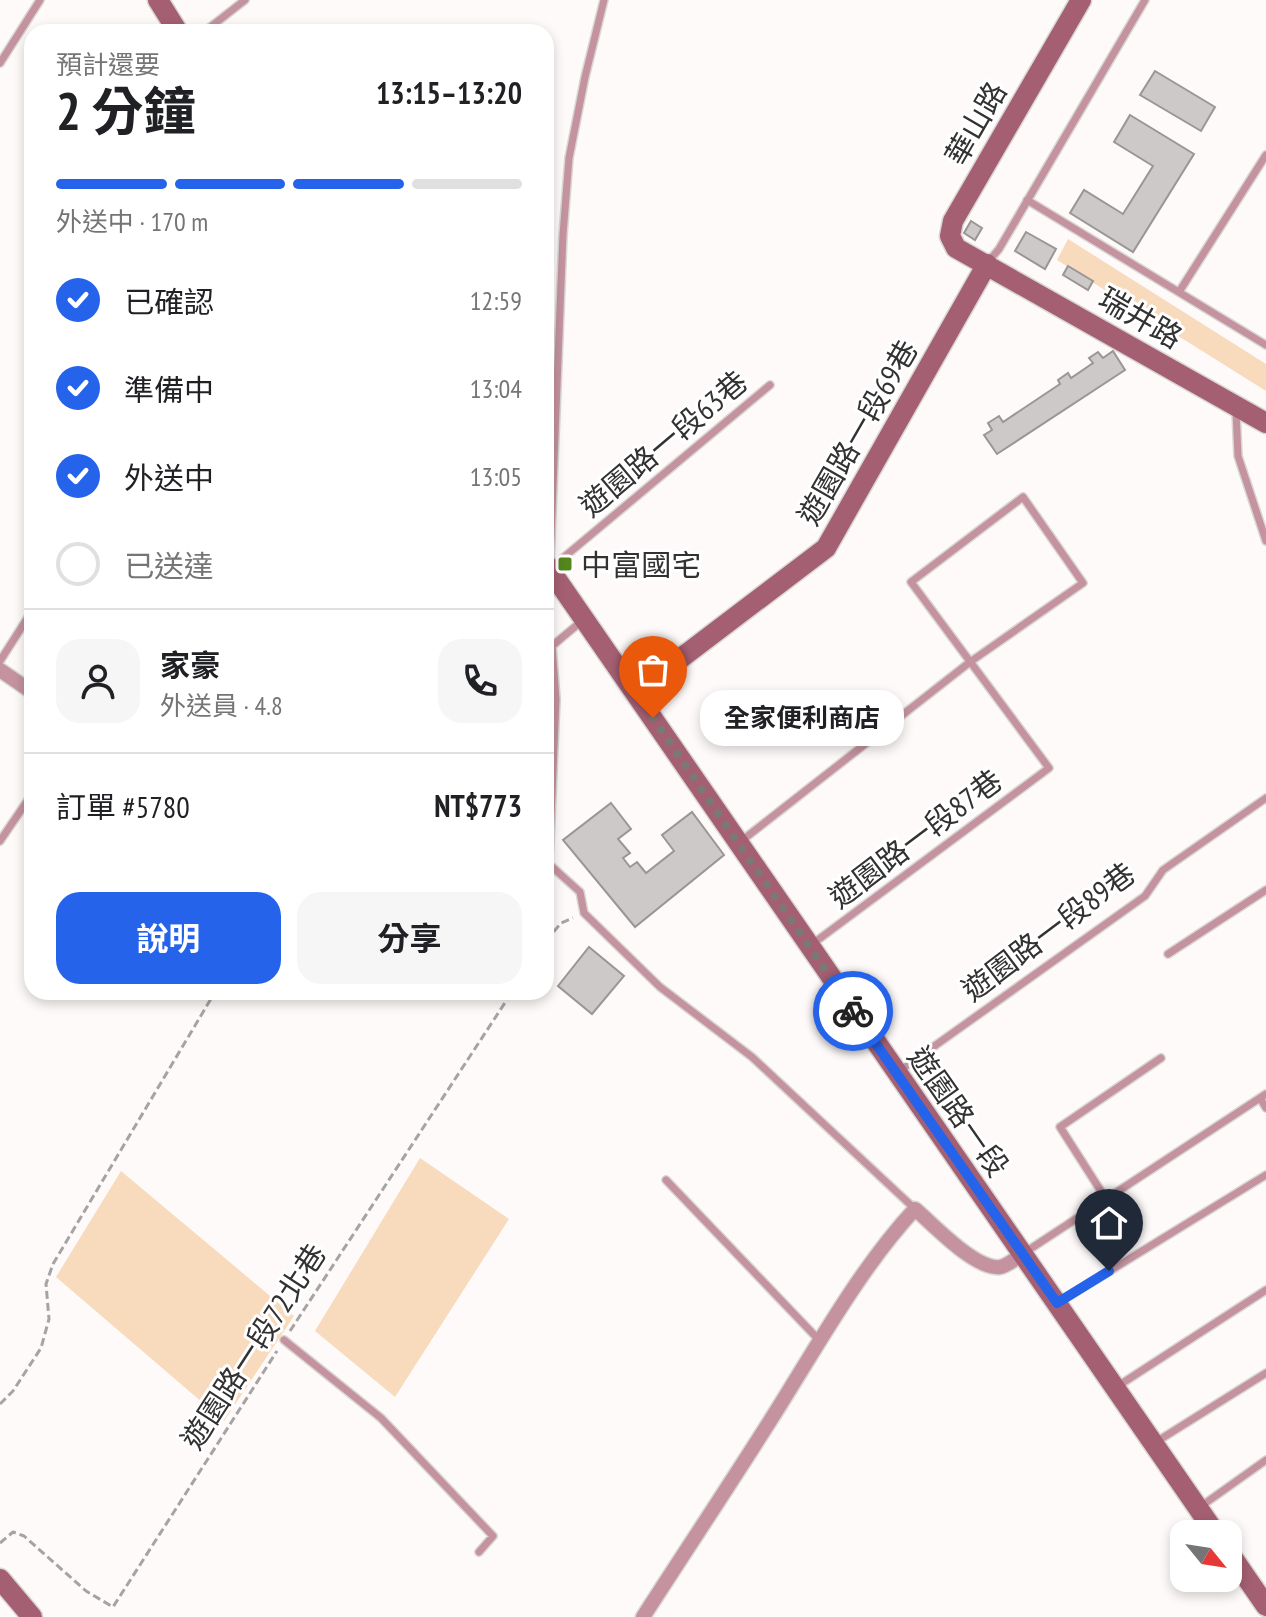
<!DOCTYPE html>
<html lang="zh-TW">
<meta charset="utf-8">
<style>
body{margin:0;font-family:"PT Sans Narrow","Noto Sans TC",sans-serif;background:#f6f6f6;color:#202124;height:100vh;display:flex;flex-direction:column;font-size:30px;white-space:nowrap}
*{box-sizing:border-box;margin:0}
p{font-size:26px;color:#757577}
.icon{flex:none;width:44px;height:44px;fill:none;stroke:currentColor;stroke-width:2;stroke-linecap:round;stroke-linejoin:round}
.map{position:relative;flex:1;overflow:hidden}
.drawer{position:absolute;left:24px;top:24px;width:530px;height:976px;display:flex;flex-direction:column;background:#fff;border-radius:24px;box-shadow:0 4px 12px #0003}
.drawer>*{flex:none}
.needle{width:52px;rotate:120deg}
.controls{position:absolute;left:1170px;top:1520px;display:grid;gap:16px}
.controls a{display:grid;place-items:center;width:72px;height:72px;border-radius:16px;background:#fff;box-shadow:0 4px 12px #0003;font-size:40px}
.pin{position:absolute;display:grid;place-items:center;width:68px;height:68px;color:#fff;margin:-82px -34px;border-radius:50% 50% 50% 0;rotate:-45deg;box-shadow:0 0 8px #0007}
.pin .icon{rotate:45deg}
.courier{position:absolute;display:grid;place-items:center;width:80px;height:80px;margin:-40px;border:6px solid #2563eb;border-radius:50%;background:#fff;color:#222;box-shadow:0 2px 10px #0007}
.bubble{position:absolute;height:56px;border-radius:24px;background:#fff;box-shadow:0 4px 12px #0003;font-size:26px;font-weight:700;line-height:56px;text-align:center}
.headline em{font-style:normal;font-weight:700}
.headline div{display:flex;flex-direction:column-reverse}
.headline{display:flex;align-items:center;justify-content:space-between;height:136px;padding:0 32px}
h1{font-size:52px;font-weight:700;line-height:60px}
.bar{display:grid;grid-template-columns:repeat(4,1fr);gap:12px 8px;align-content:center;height:96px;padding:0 32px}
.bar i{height:10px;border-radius:6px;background:#e0e0e0}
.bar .selected{background:#2563eb}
.bar p{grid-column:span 4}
.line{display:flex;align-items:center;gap:20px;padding:0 32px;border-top:2px solid #e0e0e0}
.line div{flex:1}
.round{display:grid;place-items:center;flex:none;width:84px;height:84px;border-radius:24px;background:#f6f6f6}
ol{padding:0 32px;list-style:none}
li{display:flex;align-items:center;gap:24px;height:88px}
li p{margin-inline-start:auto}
li .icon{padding:8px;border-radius:50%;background:#2563eb;color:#fff;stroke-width:4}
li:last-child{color:#757577}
li i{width:44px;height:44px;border:4px solid #e0e0e0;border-radius:50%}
.cta{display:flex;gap:16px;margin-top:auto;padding:16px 32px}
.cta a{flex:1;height:92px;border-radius:24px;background:#2563eb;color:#fff;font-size:32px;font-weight:700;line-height:92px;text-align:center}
.cta a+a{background:#f6f6f6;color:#202124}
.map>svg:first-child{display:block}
</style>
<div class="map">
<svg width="1266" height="1617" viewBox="0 0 1266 1617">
<rect width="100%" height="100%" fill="#fefafa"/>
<path fill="#f8dabc" d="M1068,239L1266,364V391L1057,260Z
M420,1158L509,1219L395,1397L315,1331Z
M121,1171L294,1316L224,1421L56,1277Z"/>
<path fill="#ccc9c8" stroke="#999695" stroke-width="2" d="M1155,71L1215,107L1201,131L1140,95Z
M1130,115L1194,154L1133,252L1070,213L1084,190L1123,214L1153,166L1114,142Z
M971,221L982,228L975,240L964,233Z
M1026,232L1056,249L1045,269L1015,251Z
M1068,266L1093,281L1088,290L1063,275Z
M1113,351L1125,370L997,454L984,435L992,430L988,423L999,416L1003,422L1060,384L1058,380L1068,373L1071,378L1093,363L1089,358L1098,352L1103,358Z
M611,803L631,829L618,839L630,853L623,858L630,867L637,862L646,873L674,851L662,835L692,812L724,855L635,927L563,840Z
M589,947L624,976L592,1014L558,986Z"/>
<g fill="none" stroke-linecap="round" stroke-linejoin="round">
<g stroke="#d9d6d6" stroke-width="10">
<path id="lane" d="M204,32L245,0
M0,63L40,0
M1027,200L1266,345
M988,262L999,249L1145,0
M1179,292L1266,155
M1236,411L1238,456L1266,541
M550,561L563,235L569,158L585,77L604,0
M551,568L770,385
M583,620L552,646L556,699L549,864L580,892L584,913L660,987L752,1057L915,1209
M0,661L32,611
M546,708L556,699
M0,841L32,794
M740,842L970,662L1083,583L1023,497L911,582L1049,768L811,945
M1168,954L1266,890
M898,1072L1145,896L1163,870L1266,798
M1260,1098L1266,1108
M666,1180L819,1340
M1106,1199L1060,1127L1161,1058
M1024,1253L1266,1094
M1059,1302L1266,1175
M284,1340L381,1418L493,1536L479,1552
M1118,1386L1266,1290
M1156,1442L1266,1373
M1200,1507L1266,1460"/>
</g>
<g stroke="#d9d6d6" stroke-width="17">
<path id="street" d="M0,670L32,692
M643,1617C685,1552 728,1487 770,1421C814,1352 859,1269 915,1209C933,1224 975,1270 1000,1267C1007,1266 1016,1258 1023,1254"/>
</g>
<g stroke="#d9d6d6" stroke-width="23">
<path id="secondary" d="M158,0L178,32
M1081,0L953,221L950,236L956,248L1266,423
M546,564L1216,1534
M635,693L826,548L987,264
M1228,1551L1266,1606
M0,1579L32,1617"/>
</g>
<path stroke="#a5a3a3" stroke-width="3" stroke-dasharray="8 4" stroke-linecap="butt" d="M546,941L561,923L573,918
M290,1331L512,992
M0,1404L13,1391L41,1348L49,1319L46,1284L53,1264L215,992
M0,1543L13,1532L24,1536L86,1591L113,1607L277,1351"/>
<use href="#lane" stroke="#c4939f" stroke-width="7"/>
<use href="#street" stroke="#c4939f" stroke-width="14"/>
<use href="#secondary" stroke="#a55f73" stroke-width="20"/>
</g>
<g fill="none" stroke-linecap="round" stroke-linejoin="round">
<path stroke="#7a7878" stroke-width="8" stroke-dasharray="0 14.4" d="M653,718L853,1011"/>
<path stroke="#2563eb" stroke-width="10" d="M853,1011L1057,1303L1109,1271"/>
</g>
<rect fill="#53861b" stroke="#fff" stroke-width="3" x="557" y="556" width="16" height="16" rx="4"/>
<g text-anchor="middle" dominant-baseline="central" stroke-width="6" stroke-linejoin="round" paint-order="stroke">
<g font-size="30" fill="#333232" stroke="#fff">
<text transform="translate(975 123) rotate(-60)">華山路</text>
<text transform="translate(1141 317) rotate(30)">瑞井路</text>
<text transform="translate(857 432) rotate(-60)">遊園路一段69巷</text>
<text transform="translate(663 443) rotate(-40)">遊園路一段63巷</text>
<text transform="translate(915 838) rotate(-37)">遊園路一段87巷</text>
<text transform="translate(1048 931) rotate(-37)">遊園路一段89巷</text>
<text transform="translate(959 1111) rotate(55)">遊園路一段</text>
<text transform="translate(253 1346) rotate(-57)">遊園路一段72北巷</text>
</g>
<g font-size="30" fill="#333232" stroke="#fff" text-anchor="start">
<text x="581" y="564">中富國宅</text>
</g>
</g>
</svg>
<div class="controls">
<a><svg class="needle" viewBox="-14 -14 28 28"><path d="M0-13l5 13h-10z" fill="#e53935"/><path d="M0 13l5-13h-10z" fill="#757577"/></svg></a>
</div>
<div class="pin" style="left:653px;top:718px;background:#ea580c"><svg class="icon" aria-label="bag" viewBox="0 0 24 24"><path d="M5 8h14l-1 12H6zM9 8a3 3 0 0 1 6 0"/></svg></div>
<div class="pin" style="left:1109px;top:1271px;background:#1f2937"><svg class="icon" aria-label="home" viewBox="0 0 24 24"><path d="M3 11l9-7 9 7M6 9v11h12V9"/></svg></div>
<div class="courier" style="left:853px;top:1011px"><svg class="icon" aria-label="bike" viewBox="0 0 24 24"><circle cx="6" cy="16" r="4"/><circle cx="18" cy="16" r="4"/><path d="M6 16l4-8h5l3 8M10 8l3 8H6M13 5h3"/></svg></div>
<div class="bubble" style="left:700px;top:690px;width:204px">全家便利商店</div>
<section class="drawer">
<div class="headline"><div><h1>2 分鐘</h1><p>預計還要</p></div><em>13:15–13:20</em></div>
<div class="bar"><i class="selected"></i><i class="selected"></i><i class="selected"></i><i></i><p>外送中 · 170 m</p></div>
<ol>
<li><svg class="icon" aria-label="check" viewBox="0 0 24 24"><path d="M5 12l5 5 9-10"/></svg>已確認<p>12:59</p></li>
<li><svg class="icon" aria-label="check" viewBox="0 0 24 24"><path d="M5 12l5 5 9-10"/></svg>準備中<p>13:04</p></li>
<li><svg class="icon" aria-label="check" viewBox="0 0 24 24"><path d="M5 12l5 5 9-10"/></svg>外送中<p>13:05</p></li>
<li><i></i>已送達</li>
</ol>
<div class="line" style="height:144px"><a class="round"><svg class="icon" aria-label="person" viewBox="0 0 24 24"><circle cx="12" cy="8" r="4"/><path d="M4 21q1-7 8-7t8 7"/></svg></a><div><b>家豪</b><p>外送員 · 4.8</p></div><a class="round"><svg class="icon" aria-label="phone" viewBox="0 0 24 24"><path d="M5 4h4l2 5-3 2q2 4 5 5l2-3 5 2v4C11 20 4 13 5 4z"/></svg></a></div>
<div class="line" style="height:104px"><div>訂單 #5780</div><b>NT$773</b></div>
<div class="cta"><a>說明</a><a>分享</a></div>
</section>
</div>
